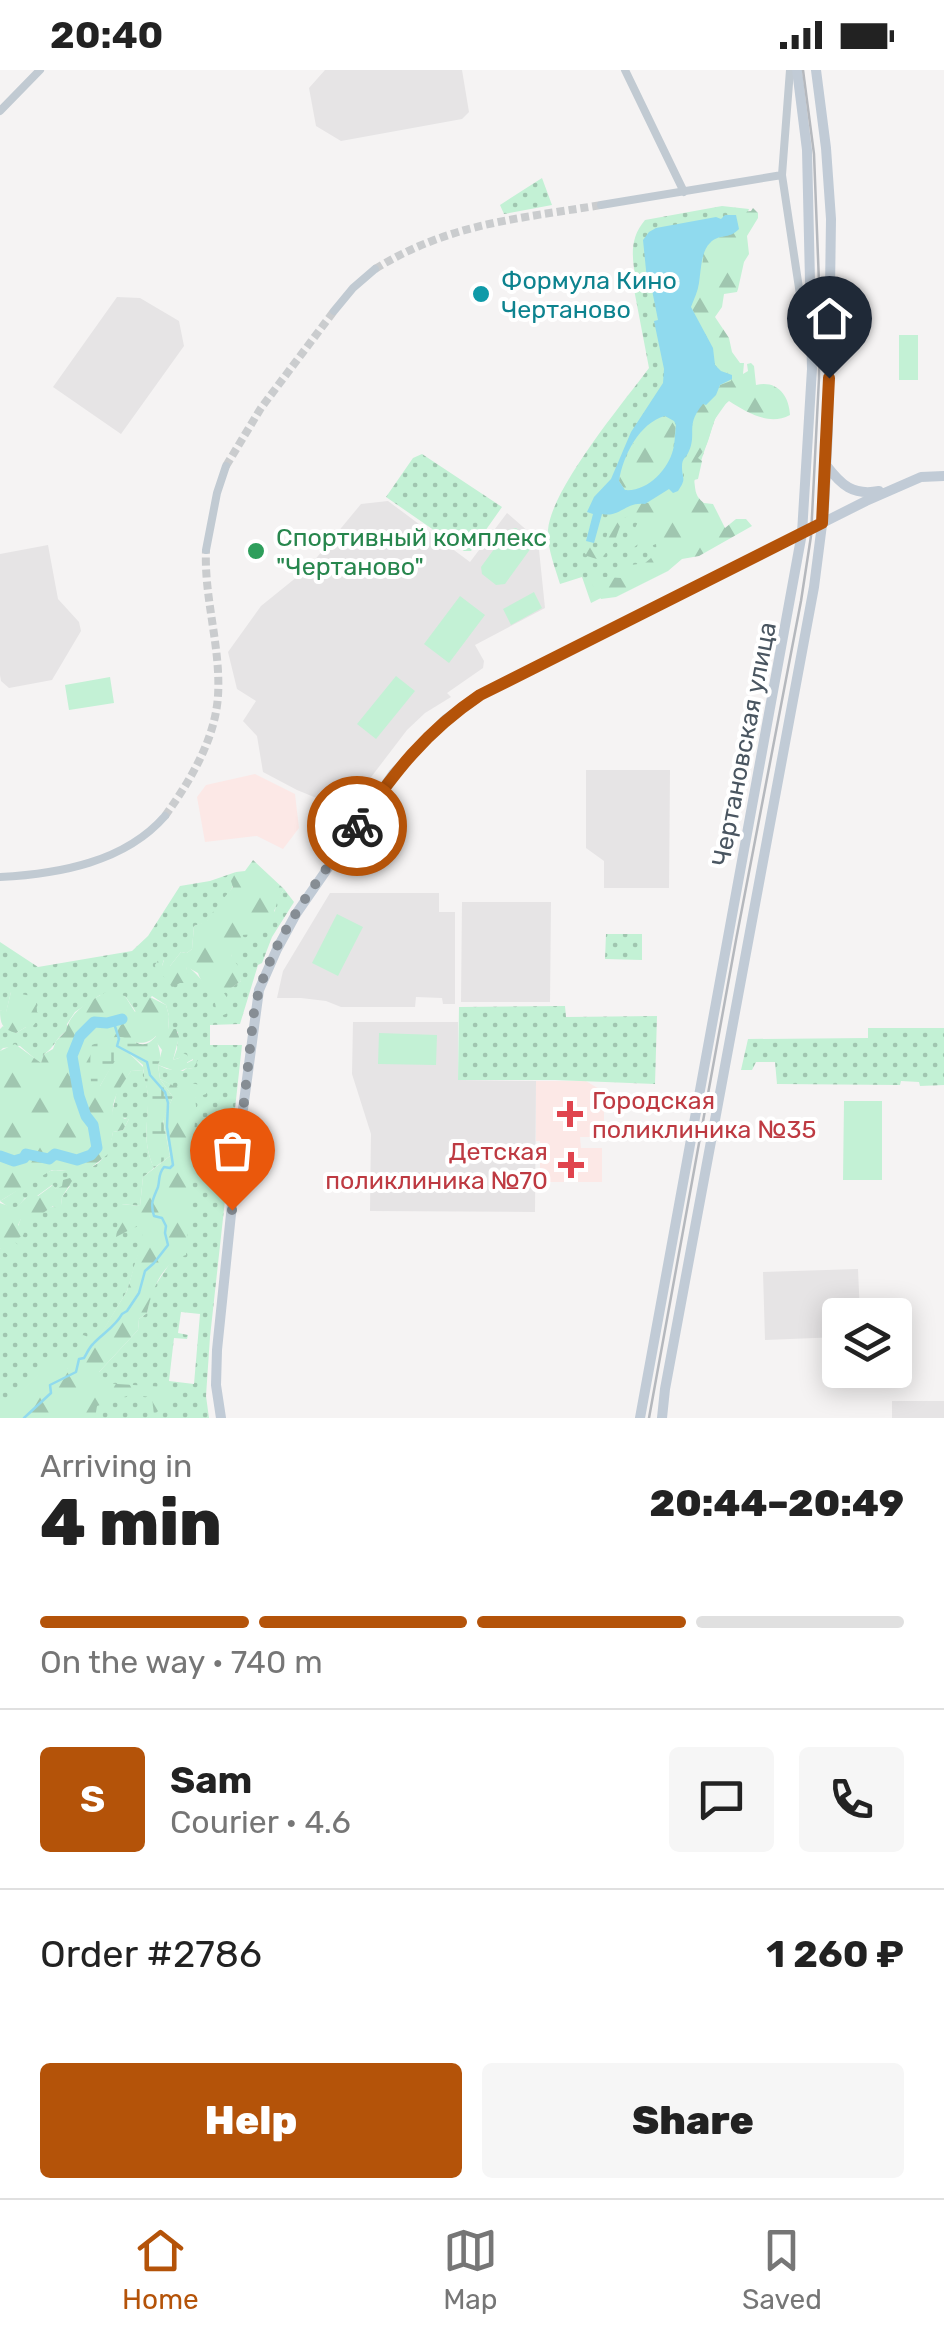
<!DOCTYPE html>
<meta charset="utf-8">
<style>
body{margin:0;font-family:Rubik,sans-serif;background:#f6f6f6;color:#222;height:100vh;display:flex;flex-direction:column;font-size:38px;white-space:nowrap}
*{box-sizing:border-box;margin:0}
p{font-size:32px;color:#767676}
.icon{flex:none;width:55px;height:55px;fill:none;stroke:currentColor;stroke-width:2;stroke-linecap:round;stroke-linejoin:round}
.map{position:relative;height:1348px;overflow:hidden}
.side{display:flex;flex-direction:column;background:#fff;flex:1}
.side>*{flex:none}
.fabs{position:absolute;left:822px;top:1228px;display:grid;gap:20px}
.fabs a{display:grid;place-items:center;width:90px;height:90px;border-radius:10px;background:#fff;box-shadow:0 5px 25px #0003;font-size:50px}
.pin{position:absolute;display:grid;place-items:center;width:85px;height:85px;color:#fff;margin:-102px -42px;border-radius:50% 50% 50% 0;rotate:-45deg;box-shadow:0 0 10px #0007}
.pin .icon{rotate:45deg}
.courier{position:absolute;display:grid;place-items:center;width:100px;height:100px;margin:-50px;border:8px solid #b45309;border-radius:50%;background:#fff;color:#222;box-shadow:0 2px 12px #0007}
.overview em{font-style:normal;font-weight:800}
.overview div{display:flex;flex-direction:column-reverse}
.overview{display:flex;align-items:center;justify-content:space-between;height:170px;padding:0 40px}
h1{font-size:65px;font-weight:800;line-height:75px}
.bar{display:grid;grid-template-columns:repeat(4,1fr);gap:15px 10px;align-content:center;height:120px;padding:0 40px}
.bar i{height:12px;border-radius:8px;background:#e0e0e0}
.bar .active{background:#b45309}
.bar p{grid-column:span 4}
.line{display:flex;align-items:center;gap:25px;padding:0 40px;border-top:2px solid #e0e0e0}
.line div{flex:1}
.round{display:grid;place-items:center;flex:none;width:105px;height:105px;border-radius:10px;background:#f6f6f6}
.cta{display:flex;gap:20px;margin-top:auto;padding:20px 40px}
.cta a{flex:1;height:115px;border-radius:10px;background:#b45309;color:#fff;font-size:40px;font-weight:800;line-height:115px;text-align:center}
.cta a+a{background:#f6f6f6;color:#222}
.status{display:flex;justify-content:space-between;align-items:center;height:70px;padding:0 50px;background:#fff;direction:ltr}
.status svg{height:28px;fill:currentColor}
.tab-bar{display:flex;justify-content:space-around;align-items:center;height:140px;border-top:2px solid #e0e0e0;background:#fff;font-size:28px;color:#767676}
.tab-bar a{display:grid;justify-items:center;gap:5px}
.tab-bar .active{color:#b45309}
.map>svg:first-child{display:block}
</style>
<div class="status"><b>20:40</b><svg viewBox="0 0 49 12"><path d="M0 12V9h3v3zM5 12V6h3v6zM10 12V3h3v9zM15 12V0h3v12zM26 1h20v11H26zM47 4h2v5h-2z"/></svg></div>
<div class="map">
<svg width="944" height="1348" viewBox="0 0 944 1348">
<defs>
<pattern id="grass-dots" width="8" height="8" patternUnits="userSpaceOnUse" patternTransform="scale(2.5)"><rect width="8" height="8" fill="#c3f1d5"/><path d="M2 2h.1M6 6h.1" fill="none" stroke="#a0c6b0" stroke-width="1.8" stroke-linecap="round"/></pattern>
<pattern id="forest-firs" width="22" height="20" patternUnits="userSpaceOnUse" patternTransform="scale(2.5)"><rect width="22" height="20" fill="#c3f1d5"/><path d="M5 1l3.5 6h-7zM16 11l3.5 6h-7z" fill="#a0c6b0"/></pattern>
<pattern id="wetland-marsh" width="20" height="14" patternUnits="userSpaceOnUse" patternTransform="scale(2.5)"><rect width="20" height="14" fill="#c3f1d5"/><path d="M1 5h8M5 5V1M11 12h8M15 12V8" fill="none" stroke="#a0c6b0"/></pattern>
</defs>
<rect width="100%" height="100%" fill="#f5f3f3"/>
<path fill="#e6e4e5" d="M325,0H462L469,42L462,49L341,71L316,56L309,18Z
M117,227L140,228L179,251L184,276L121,364L53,317Z
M388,431L470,492L507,443L538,470L545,538L475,575L484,591L483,598L447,623L451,627L425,643L407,660L346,740L297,720L263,702L257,666L243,651L256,631L237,619L228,582L261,536L308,498L361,434Z
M48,475L58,529L79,552L81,561L52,610L9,618L1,611L0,605V484Z
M586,700H670L669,818H604V791L586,778Z
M330,823H439V842H455V934H443L442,928L416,927L415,937H341L326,931L301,928H277L283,901Z
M462,832H551L550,932H461Z
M353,952H458V1010L536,1011L535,1142L370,1141L371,1064L352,1004Z
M858,1199L860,1245H840V1267L765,1270L763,1202Z
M892,1331H944V1348H892Z"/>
<path fill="#fce8e6" d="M255,704L295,724L299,758L283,779L257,766L205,772L197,727L206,715Z
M536,1011H586L604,1022V1067H580L581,1078H602V1112H540V1071H536Z"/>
<path fill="url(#grass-dots)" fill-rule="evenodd" d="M542,108L552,135L504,144L500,135Z
M722,136L749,139L710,249L736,293L727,332L715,349L691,421L716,470L591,533L582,507L560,514C555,497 547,478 548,460C551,419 623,333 649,298L633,214L636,211C632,187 629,169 645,150Z
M422,384L502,437L471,481H464L386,427L413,388Z
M236,802C234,807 235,813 232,818C226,831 214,839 207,852L194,856L192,879L187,883L181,882L170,896H162L164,890L155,895L186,900L187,896C196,902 213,922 217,932L223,923L241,911L231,885L240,865L275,841L276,831L284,819L294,832L272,867L262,893L258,895L240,954L210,955V975H242L210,1267L206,1326L209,1348H69L99,1302L138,1260L139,1249L147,1243L151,1222L172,1190L195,1028L200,1016L186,1023L160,1009L158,995L167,999L183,1001L187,998L193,999V989L186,993L187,985L173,990L177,979L178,962L168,960L169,946L166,935L152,926L136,942L125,926L100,925L75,942L67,954V961C55,967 56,977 44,984L41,994L20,976L3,978L0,981V959L3,956L16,963L26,957L11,922L6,943L0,940V872L38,897L132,881L148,866L180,816L210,811ZM181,1242L200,1244L194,1314L169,1311L174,1268L187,1269L188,1265L178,1263Z
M606,864H642V890L605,889Z
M565,936L566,947L657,946L655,1014L555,1010H458L459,937Z
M868,958H944V1015L920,1016L919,1012L901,1011L900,1015L777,1014L775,992H756L752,1000H741L748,969L868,968Z
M143,1000C145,1008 147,1017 148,1025C149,1054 141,1069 154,1098L143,1107L140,1136L122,1134L117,1166L137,1155L144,1165L127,1221L97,1271L66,1300L55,1288L0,1344V1178L5,1180L10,1168H14L21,1148C33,1145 50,1136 61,1135L62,1127L70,1116L56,1119L52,1115L37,1126L25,1128L17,1138L11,1139L0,1131C16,1122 31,1109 48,1102C56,1099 55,1101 64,1101C95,1101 107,1093 113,1062L123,1060L129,1049L113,1046L112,1043L117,1021L131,1001Z"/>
<path fill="url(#forest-firs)" d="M753,138L758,143V148L747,166L749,184L744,192L738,219L737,222L724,224L722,237L715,247L729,268L732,282L740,293H744L743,304L748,301L747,294L751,293L754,296L756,315C777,310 789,325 790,345C769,356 748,343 729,331C707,348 715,370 698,388L702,391L698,409L694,410C696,420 694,425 704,433L713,434L725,458L736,449H746L752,456L699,486L682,489L668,501L616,527L601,529L599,526L606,519L595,520L592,515L593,512L605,507L621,508V502L626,501L631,495L645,493L657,483L656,474L651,476L643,470L632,479L621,480L620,477L622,474L630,475L631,466L638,452L630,446L623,448L614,473L600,490L587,486L579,476L585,472L595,480H604L602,471L606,468L614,444L632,433H648L669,418L673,423L682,418L684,405L682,398L691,374L694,344L699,336L716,325L720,315L731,311L732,305L721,301L715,295L712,277L691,237L699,216L704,183L708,175L717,168L731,164L738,156L742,142L751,141Z
M666,346L674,351L676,355L673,380L662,400L646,417L635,421L625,420L619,411C624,385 639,355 666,346Z
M253,790L284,819C268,843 279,864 241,865L244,875L239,882L231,885L238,896L241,911L224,923L231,934L228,943L221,946L216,942C217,924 203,919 198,903L187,897L186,901L190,907L189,913H180L172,917L164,907L156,903L155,895L159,889H164L162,896H170L181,882L187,883L192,879L194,856L207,851C214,839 224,828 233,817L231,811L236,802L245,801Z
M11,922L36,927L37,942L41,946L33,956L26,957L16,963C2,959 0,954 0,940L6,942Z
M106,922L125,926L135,942L148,926L166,935L169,946L168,959H176L179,967L173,990L179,988L183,983L187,985V993L195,989L198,990L193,999L187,998L178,1002L158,995L162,980L157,973L156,966C140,982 126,964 107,970L92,989L91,1014L100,1016L118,984H130L144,998L143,1000L131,1001C122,1016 111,1027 113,1045H118L125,1049L130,1047L123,1060L113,1062L110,1079L107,1085L84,1103L75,1105L67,1101L52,1100L0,1131V981L15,974L41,993L44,984L53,979L56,971L66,961C70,941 90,931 106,922Z
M160,1009L186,1022L191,1013L200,1015L204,1010L208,1018L206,1024L195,1028L196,1036L186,1185C162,1193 152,1219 147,1243L139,1249L138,1260L99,1302L101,1313L166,1317L177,1331L167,1332L154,1345L152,1327L130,1325L97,1336L95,1348H0V1343L55,1287L67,1299L83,1265L97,1270L127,1221L143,1165L137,1156L116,1167L121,1134L140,1136L143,1107L170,1086L163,1049L173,1027Z
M70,1108L72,1111L62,1127L61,1135L58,1139L53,1136L33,1150L21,1149L18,1155L24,1164L19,1168L11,1169L21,1177V1184L16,1189L11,1188L0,1178V1133C24,1142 13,1135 33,1123L38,1126L53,1115L56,1119L62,1116L63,1110Z"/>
<path fill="url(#wetland-marsh)" d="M157,965C156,977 164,983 158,995L160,1009L173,1027L163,1050L170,1086L154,1098C142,1072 148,1054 148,1026C147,1016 143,1005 143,995L130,984H119L100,1016L95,1017L91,1014C91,1004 89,984 92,975C100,972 108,968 117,967C135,966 141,985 157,965Z"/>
<path fill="#c3f1d5" d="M899,265H918V310H899Z
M516,458L530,469L531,478L505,514L496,515L482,504L481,497L508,460Z
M534,522L542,538L511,555L503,539Z
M460,526L485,545L449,593L424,574Z
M396,606L415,621L376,669L357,654Z
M110,607L114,633L69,640L65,615Z
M337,844L363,857L338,906L312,893Z
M379,963L437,965L436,995L378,994Z
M844,1031H882V1110H843Z"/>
<path fill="#90daee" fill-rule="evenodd" d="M725,145H736L739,159C729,170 719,163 710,173C701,181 701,201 699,213C698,221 694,229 691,237L713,278L715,295L721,301L732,305V309L720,315L716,325L706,335L703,334C685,355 697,363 689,381C686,389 682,387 682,397C682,409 687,408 678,421L673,423L669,419L645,434C626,431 620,448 602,444L594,473L586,471L593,444L587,442L594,427L611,409L631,362L663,313L664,299L654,251L658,250L652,220H648L643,170L649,162L656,158L716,147L721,149ZM665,346L674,351L676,355C675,363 675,373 673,380C668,400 647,422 625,420L619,411C623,386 639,353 665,346Z"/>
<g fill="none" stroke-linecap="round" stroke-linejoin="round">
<path stroke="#90daee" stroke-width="2.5" d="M24,1348L51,1323L50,1315L76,1302L79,1289L84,1288C87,1283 89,1278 93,1274C102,1264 116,1256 122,1244L127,1241L139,1223L145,1201L154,1193L168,1175L165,1163L166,1156L162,1148L154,1146C150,1133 153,1129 158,1117C160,1109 158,1104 164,1097L170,1098L173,1095L167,1057L168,1033L165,1022L150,1005L147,992L117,976L119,969L113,950"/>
<path stroke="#90daee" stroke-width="11" d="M0,1086L14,1091L24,1088L26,1084L49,1089L55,1084L77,1090L91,1085L97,1078L93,1055L86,1046L79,1026L72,986L80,966L94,952L107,953L122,949"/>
<path stroke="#caccce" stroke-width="8" stroke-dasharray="8 4" stroke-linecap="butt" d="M375,199C450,153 517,149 601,135
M226,396L261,338L334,241
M165,746C190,711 215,670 218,626C221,577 204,529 206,480"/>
<path stroke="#c1cad2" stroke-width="8" d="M625,0L684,122
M790,0L782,105L808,278
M0,41L40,0
M601,135L782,105
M334,241L353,218L375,199
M206,480L217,423L226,396
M0,807C59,804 125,792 165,746"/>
<path stroke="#c1cbd6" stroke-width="10" d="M826,395C841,415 853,426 879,421
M221,1348L216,1315L217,1280L238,1076L259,920L277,879L296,844L393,704L446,649L480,625L866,431L921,407L944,406
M640,1348L802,463L812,299L807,80L797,0
M662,1348L665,1319L814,517L824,439L828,359L831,149L826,78L816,0"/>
<path stroke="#b5b8bd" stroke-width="2.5" d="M649,1348L736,870L801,531L811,466L819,308V213L814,84L803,0"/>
</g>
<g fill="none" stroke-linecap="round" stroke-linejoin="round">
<path stroke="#868d94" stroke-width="10" stroke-dasharray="0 18" d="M232,1140L254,942C267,872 317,813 357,756"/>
<path stroke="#b45309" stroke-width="12" d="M357,756C395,702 425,662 480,625L822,453L829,308"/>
</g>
<circle fill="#0f9aa8" stroke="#fff" stroke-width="4" cx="481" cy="224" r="10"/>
<circle fill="#2e9e5b" stroke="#fff" stroke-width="4" cx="256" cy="481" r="10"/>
<g fill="#e0444e" stroke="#fff" stroke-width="4">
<path d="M565 1029h10v10h10v10h-10v10h-10v-10h-10v-10h10z"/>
<path d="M566 1080h10v10h10v10h-10v10h-10v-10h-10v-10h10z"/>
</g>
<g text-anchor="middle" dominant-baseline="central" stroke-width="8" stroke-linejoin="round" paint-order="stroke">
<g font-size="25" fill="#0d838f" stroke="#fff" text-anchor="start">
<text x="501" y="210">Формула Кино<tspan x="501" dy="29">Чертаново</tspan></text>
</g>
<g font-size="25" fill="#27864d" stroke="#fff" text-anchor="start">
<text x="276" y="467">Спортивный комплекс<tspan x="276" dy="29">"Чертаново"</tspan></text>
</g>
<g font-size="25" fill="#4a5661" stroke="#fff">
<text transform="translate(744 674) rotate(-79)">Чертановская улица</text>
</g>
<g font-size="25" fill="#be3a42" stroke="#fff" text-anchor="start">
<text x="592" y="1030">Городская<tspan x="592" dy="29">поликлиника №35</tspan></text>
<text x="548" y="1081" text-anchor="end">Детская<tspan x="548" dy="29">поликлиника №70</tspan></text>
</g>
</g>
</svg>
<div class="fabs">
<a><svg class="icon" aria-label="layers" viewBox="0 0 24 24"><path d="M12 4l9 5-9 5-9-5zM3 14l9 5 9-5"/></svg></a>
</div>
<div class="pin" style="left:232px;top:1140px;background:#ea580c"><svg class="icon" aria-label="bag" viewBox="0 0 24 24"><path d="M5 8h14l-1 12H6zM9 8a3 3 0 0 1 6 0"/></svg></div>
<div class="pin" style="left:829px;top:308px;background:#1f2937"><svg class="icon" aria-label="home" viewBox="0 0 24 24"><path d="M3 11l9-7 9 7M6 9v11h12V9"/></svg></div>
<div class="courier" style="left:357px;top:756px"><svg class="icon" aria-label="bike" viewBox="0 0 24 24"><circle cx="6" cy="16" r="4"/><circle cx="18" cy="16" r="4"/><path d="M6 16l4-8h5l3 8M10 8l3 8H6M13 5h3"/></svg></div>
</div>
<section class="side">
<div class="overview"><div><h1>4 min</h1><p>Arriving in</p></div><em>20:44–20:49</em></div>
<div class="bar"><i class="active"></i><i class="active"></i><i class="active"></i><i></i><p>On the way · 740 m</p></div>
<div class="line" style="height:180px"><b class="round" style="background:#b45309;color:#fff">S</b><div><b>Sam</b><p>Courier · 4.6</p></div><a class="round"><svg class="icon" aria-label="chat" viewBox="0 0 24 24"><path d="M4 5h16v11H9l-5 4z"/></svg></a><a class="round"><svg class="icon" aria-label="phone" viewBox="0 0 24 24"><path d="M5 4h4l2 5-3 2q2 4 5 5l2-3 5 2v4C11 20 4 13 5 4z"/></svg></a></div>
<div class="line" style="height:130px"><div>Order #2786</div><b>1 260 ₽</b></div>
<div class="cta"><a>Help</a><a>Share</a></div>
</section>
<nav class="tab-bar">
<a class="active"><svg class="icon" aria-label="home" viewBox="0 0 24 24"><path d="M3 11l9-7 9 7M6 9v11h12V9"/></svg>Home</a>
<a><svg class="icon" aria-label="map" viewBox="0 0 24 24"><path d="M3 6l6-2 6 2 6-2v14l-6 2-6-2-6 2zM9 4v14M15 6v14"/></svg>Map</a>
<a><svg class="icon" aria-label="saved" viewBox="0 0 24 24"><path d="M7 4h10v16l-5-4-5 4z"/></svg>Saved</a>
</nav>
